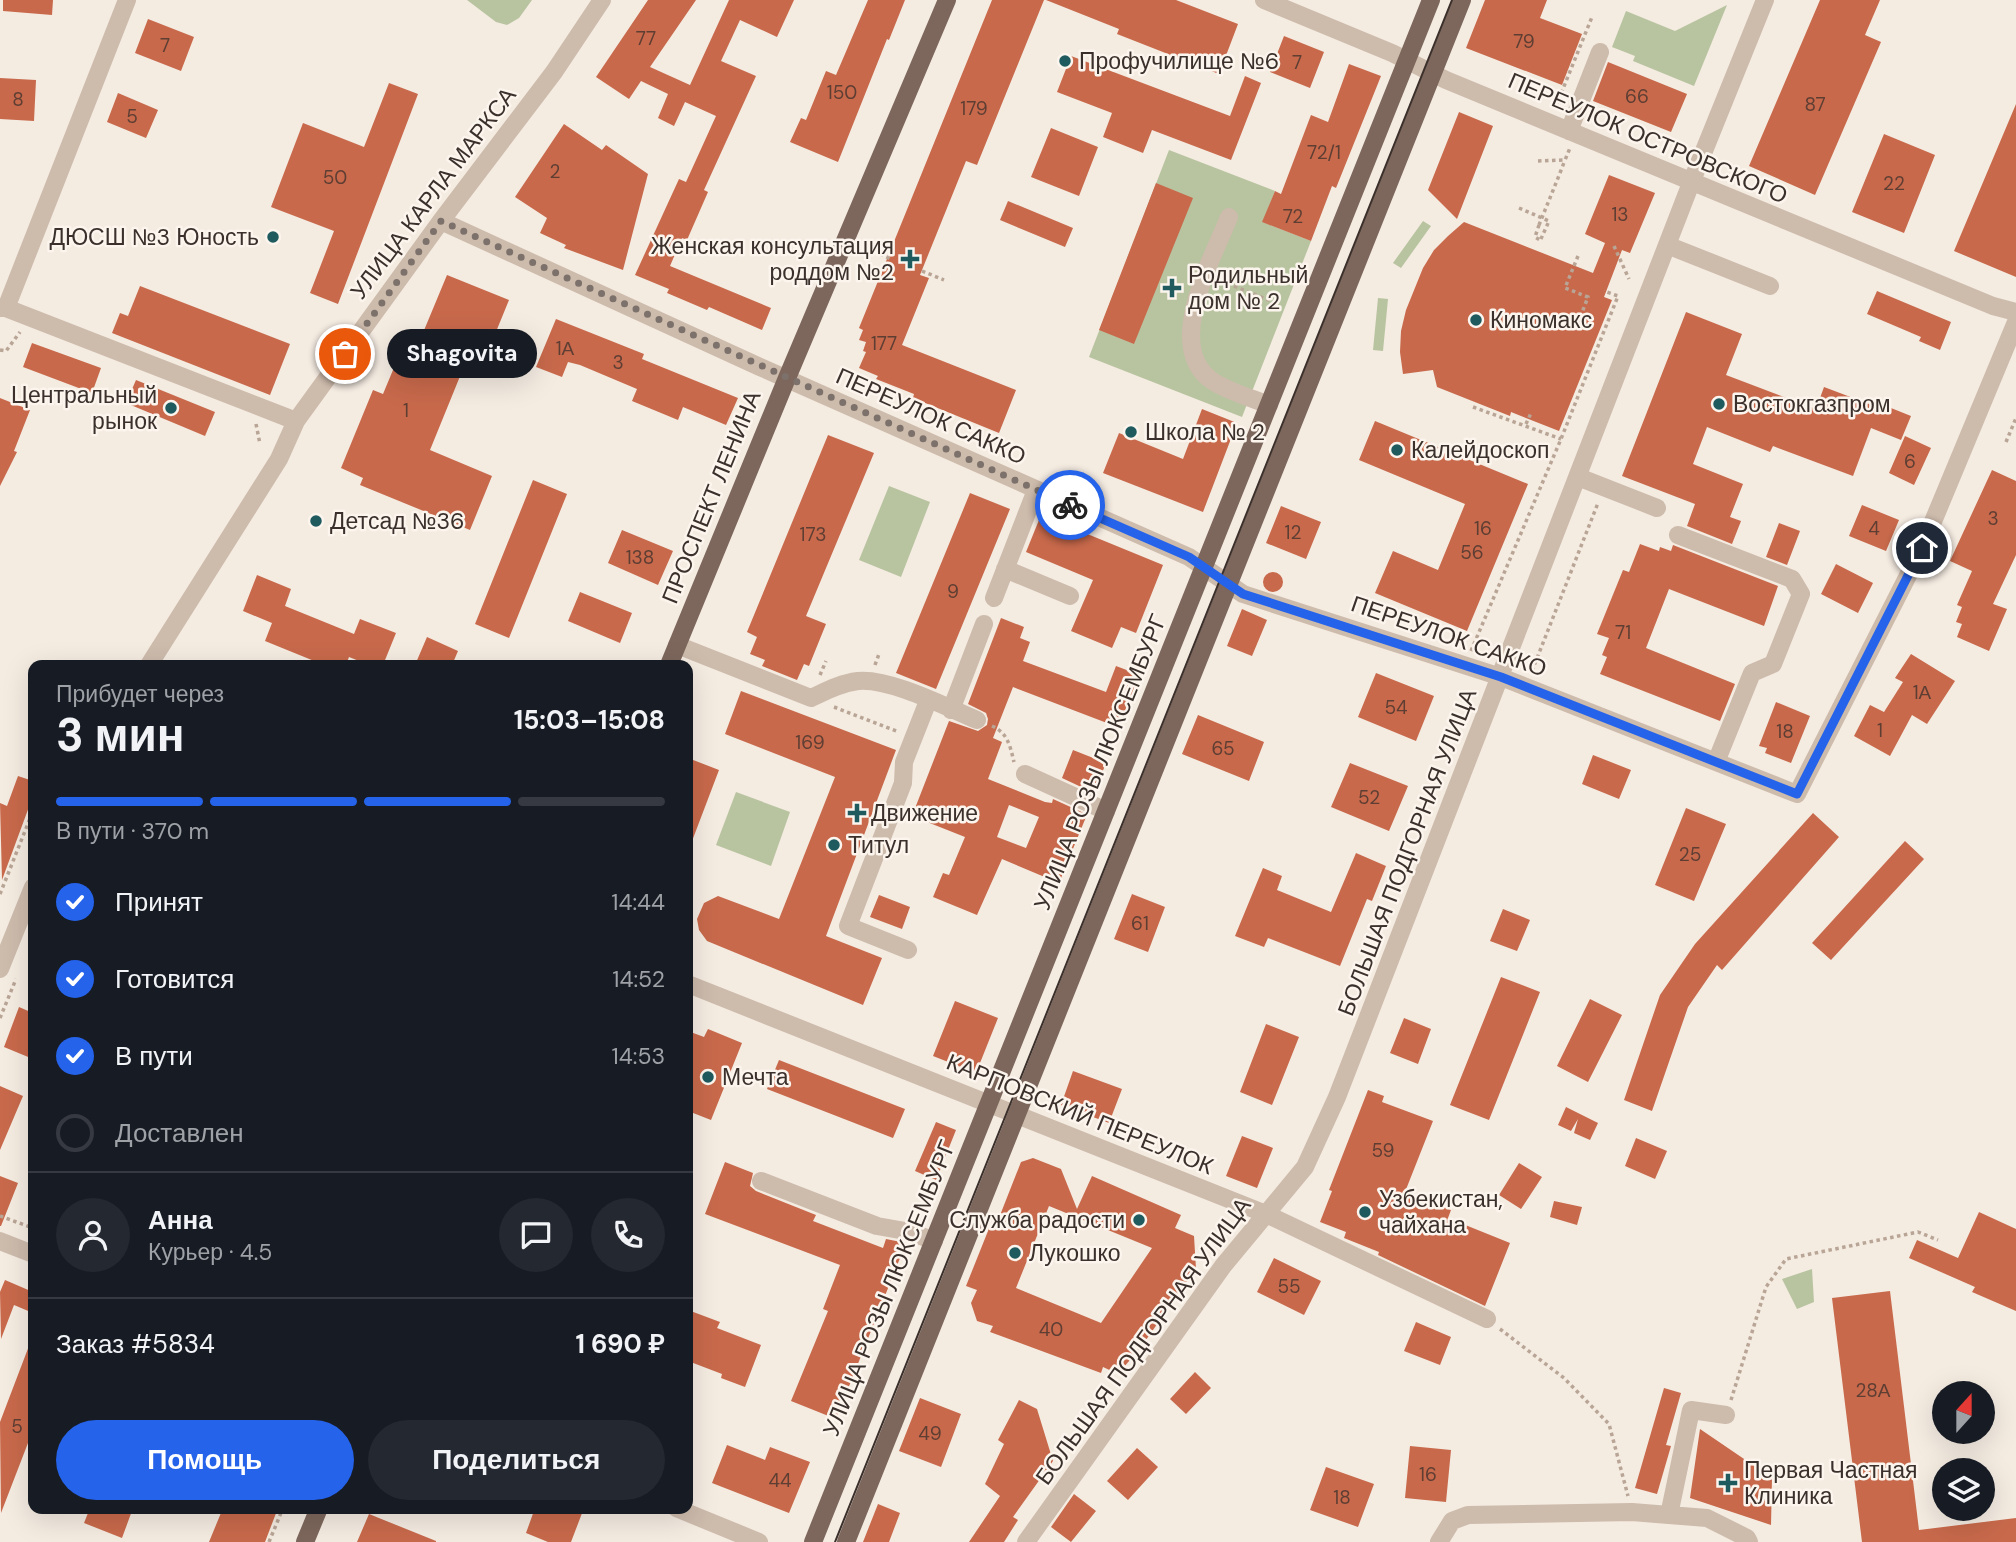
<!DOCTYPE html>
<html lang="ru">
<meta charset="utf-8">
<style>
body{margin:0;font-family:"DM Sans",sans-serif;background:#242831;color:#f1f3f6;height:100vh;display:flex;flex-direction:column;font-size:26px;white-space:nowrap}
*{box-sizing:border-box;margin:0}
p{font-size:23px;color:#9ea1a6}
.icon{flex:none;width:38px;height:38px;fill:none;stroke:currentColor;stroke-width:2;stroke-linecap:round;stroke-linejoin:round}
.map{position:relative;flex:1;overflow:hidden}
.details{position:absolute;left:28px;top:660px;width:665px;height:854px;display:flex;flex-direction:column;background:#171b24;border-radius:14px;box-shadow:0 7px 28px #0002}
.details>*{flex:none}
.needle{width:46px;rotate:21deg}
.tools{position:absolute;left:1932px;top:1381px;display:grid;gap:14px}
.tools a{display:grid;place-items:center;width:63px;height:63px;border-radius:50%;background:#171b24;box-shadow:0 7px 28px #0002;font-size:35px}
.pin{position:absolute;display:grid;place-items:center;width:60px;height:60px;color:#fff;margin:-30px;border:4px solid #fff;border-radius:50%;box-shadow:0 2px 7px #0007}
.courier{position:absolute;display:grid;place-items:center;width:70px;height:70px;margin:-35px;border:5px solid #2563eb;border-radius:50%;background:#fff;color:#222;box-shadow:0 2px 9px #0007}
.bubble{position:absolute;height:49px;border-radius:24px;background:#171b24;box-shadow:0 7px 28px #0002;font-size:23px;font-weight:700;line-height:49px;text-align:center}
.head em{font-style:normal;font-weight:700}
.head div{display:flex;flex-direction:column-reverse}
.head{display:flex;align-items:center;justify-content:space-between;height:119px;padding:0 28px}
h1{font-size:46px;font-weight:700;line-height:52px}
.bar{display:grid;grid-template-columns:repeat(4,1fr);gap:10px 7px;align-content:center;height:84px;padding:0 28px}
.bar i{height:9px;border-radius:5px;background:#363941}
.bar .on{background:#2563eb}
.bar p{grid-column:span 4}
.line{display:flex;align-items:center;gap:18px;padding:0 28px;border-top:2px solid #363941}
.line div{flex:1}
.round{display:grid;place-items:center;flex:none;width:74px;height:74px;border-radius:37px;background:#242831}
ol{padding:0 28px;list-style:none}
li{display:flex;align-items:center;gap:21px;height:77px}
li p{margin-inline-start:auto}
li .icon{padding:7px;border-radius:50%;background:#2563eb;color:#fff;stroke-width:4}
li:last-child{color:#9ea1a6}
li i{width:38px;height:38px;border:4px solid #363941;border-radius:50%}
.primary-button{display:flex;gap:14px;margin-top:auto;padding:14px 28px}
.primary-button a{flex:1;height:80px;border-radius:42px;background:#2563eb;color:#fff;font-size:28px;font-weight:700;line-height:80px;text-align:center}
.primary-button a+a{background:#242831;color:#f1f3f6}
.map>svg:first-child{display:block}
</style>
<div class="map">
<svg width="2016" height="1542" viewBox="0 0 2016 1542">
<rect width="100%" height="100%" fill="#f4ebe1"/>
<path fill="#b8c4a0" d="M467,0H532L519,18L507,25L496,22Z
M1727,5L1694,86L1633,61L1635,56L1612,47L1626,11L1675,31Z
M1169,150L1275,191L1263,222L1311,241L1242,417L1089,357Z
M1423,221L1431,226L1401,268L1393,263Z
M1378,298L1388,299L1383,351L1373,350Z
M889,486L930,502L901,577L859,560Z
M736,792L790,812L771,866L716,845Z
M1812,1269L1814,1302L1797,1309L1782,1279Z"/>
<path fill="#c8694b" fill-rule="evenodd" d="M3,0H53L52,15L3,11Z
M648,0H696L650,67L690,85L729,0H794L777,37L740,20L721,61L756,76L704,190L708,192L687,240L682,238L670,266L771,308L762,330L709,307L707,310L667,293L669,289L635,275L679,179L686,182L716,116L685,102L674,126L658,118L668,94L641,81L629,99L596,77Z
M868,0H905L889,40L887,39L838,162L790,142L801,118L806,120L826,71L836,75Z
M992,0H1044L977,165L966,161L920,275L929,278L902,345L1016,390L999,433L913,398L914,394L876,379L878,376L859,368L866,352L863,351L866,342L859,340L863,330L859,328Z
M1046,0H1176L1238,24L1219,74L1117,34L1119,29Z
M1485,0H1547L1540,18L1582,34L1562,85L1466,48Z
M1820,0H1880L1865,35L1881,42L1815,195L1749,166Z
M148,19L194,37L181,71L135,53Z
M1284,36L1324,52L1310,88L1270,72Z
M1071,56L1230,116L1245,76L1261,83L1231,160L1152,130L1143,153L1103,137L1112,113L1057,92Z
M1608,62L1687,94L1671,132L1593,101Z
M1349,64L1381,76L1336,188L1332,186L1311,241L1262,222L1275,191L1281,194L1311,115L1328,122Z
M0,78L36,80L34,121L0,119Z
M389,83L418,94L338,304L310,293L334,231L271,207L303,123L364,147Z
M118,93L158,110L146,138L107,122Z
M2016,104V277L1954,251Z
M1459,112L1493,126L1457,219L1428,190Z
M564,124L602,150L606,145L648,174L623,270L564,248L566,245L540,233L547,218L515,197Z
M1051,128L1098,147L1079,196L1031,177Z
M1884,134L1935,155L1904,233L1852,212Z
M1609,175L1655,193L1630,253L1622,250L1604,297L1612,300L1559,431L1511,412L1510,416L1437,387L1433,370L1403,374L1400,352L1401,331L1406,310L1423,268L1434,250L1448,236L1464,222L1593,273L1605,243L1585,234Z
M1156,183L1193,198L1134,344L1099,330Z
M1008,201L1073,228L1065,247L1000,220Z
M447,275L509,300L491,344L476,337L430,450L492,476L470,530L360,485L363,478L341,468L373,390L383,394L403,346L415,352Z
M140,286L290,344L270,395L112,333L120,313L128,316Z
M1877,291L1951,322L1940,350L1919,341L1921,337L1867,314Z
M1686,312L1742,334L1726,375L1816,409L1824,387L1869,404L1871,400L1911,416L1901,440L1871,428L1853,476L1773,446L1770,452L1707,427L1693,464L1743,484L1730,517L1741,521L1732,544L1687,526L1695,504L1622,476Z
M556,319L644,354L642,359L738,398L726,425L683,407L678,420L632,401L637,389L580,365L568,362L562,377L536,367Z
M32,343L101,368L92,393L23,367Z
M136,380L215,412L205,436L126,403Z
M0,398L30,410L14,451L17,452L0,486Z
M1202,409L1237,423L1203,512L1103,473L1119,433L1183,459Z
M1375,421L1528,484L1467,631L1375,593L1393,551L1438,570L1465,504L1359,460Z
M828,435L874,453L806,616L826,624L809,666L804,664L797,680L762,666L765,660L750,654L757,637L747,632Z
M1905,436L1931,448L1914,485L1889,473Z
M1992,470L2016,481V555L1993,604L2007,609L1989,651L1957,637L1962,624L1956,622L1962,607L1957,605L1972,571L1950,561Z
M533,480L567,494L509,638L475,624Z
M970,493L1010,509L936,689L896,673Z
M1862,505L1899,520L1886,551L1849,536Z
M1281,506L1321,522L1306,559L1266,543Z
M1041,515L1163,565L1136,633L1121,627L1112,648L1071,631L1093,580L1026,552Z
M1779,523L1800,531L1787,565L1766,557Z
M622,530L673,551L658,585L608,563Z
M1640,544L1659,551L1660,547L1671,551L1673,545L1778,586L1764,626L1669,589L1646,648L1735,684L1720,721L1600,674L1607,657L1602,655L1609,638L1597,634L1623,570L1629,572Z
M1836,564L1873,583L1858,613L1821,594Z
M1263 582a10 10 0 1 1 20 0a10 10 0 1 1-20 0Z
M257,575L291,589L285,606L354,634L360,619L396,633L383,665H369L349,657L346,665H324L265,641L272,623L243,611Z
M580,592L632,613L620,643L568,621Z
M1242,609L1267,620L1252,656L1227,646Z
M1001,618L1024,627L1020,638L1030,642L1023,661L1106,692L1116,666L1140,675L1120,728L1013,687L993,738L1002,742L988,779L1045,802L1052,803L1053,799L1086,814V817L1059,883L1002,859L977,915L933,897L943,873L949,875L965,837L912,816L949,721L978,731L987,725L988,719L986,713L968,704ZM1009,805L1039,817L1026,848L997,837Z
M427,637L458,651L452,665H415Z
M1911,654L1955,681L1927,724L1912,715L1890,756L1854,736L1870,705L1884,712L1903,682L1895,678Z
M1376,673L1434,696L1416,741L1358,717Z
M741,691L896,750L826,936L882,958L863,1005L707,941L699,930L697,919L704,903L718,896L779,919L835,777L725,734Z
M1776,702L1810,716L1791,763L1765,753L1767,748L1759,746Z
M1198,715L1264,742L1249,781L1182,754Z
M1073,750L1106,763L1094,793L1062,778Z
M1593,755L1631,770L1619,799L1582,784Z
M688,758L719,770L689,849L688,848Z
M1350,763L1408,786L1389,831L1331,807Z
M18,776L33,781V796L2,880L0,803L7,806Z
M1686,808L1726,824L1694,901L1655,885Z
M1813,813L1839,837L1722,970L1717,965L1688,1007L1652,1111L1624,1100L1660,995L1695,944Z
M1905,841L1924,859L1831,960L1812,943Z
M1356,853L1386,866L1372,901L1367,899L1340,966L1268,938L1264,947L1235,936L1263,868L1282,876L1277,890L1331,912Z
M1132,894L1165,907L1148,952L1114,939Z
M879,895L910,907L902,929L870,917Z
M1503,909L1530,920L1517,951L1490,941Z
M1501,977L1540,992L1489,1120L1450,1105Z
M1590,999L1622,1015L1588,1082L1557,1066Z
M955,1001L998,1018L976,1073L933,1056Z
M19,1007L33,1013V1059L4,1047Z
M1404,1018L1431,1029L1418,1064L1390,1053Z
M1266,1024L1299,1037L1272,1105L1240,1092Z
M708,1029L742,1043L711,1120L688,1111V1031L704,1037Z
M779,1060L905,1109L893,1138L767,1089Z
M1073,1071L1122,1089L1109,1123L1061,1105Z
M0,1086L23,1096L0,1150Z
M1368,1090L1384,1096L1382,1102L1433,1121L1405,1192L1451,1210L1448,1218L1510,1243L1485,1306L1378,1255L1379,1252L1344,1238L1346,1232L1320,1222L1332,1191L1329,1190Z
M1566,1107L1598,1123L1590,1140L1574,1133L1578,1119L1571,1131L1558,1125Z
M936,1122L956,1130L936,1180L915,1171Z
M1242,1136L1273,1148L1257,1188L1226,1176Z
M1636,1138L1667,1151L1655,1179L1625,1166Z
M1033,1158L1061,1169L1077,1209L1092,1176L1181,1215L1175,1228L1194,1236L1196,1269L1141,1347L1118,1374L1103,1367L1101,1373L990,1332L993,1326L977,1321L971,1303L977,1290L966,1286L990,1226L995,1228L1021,1162ZM1049,1206L1152,1248L1101,1323L1016,1288Z
M725,1162L753,1173L750,1186L756,1191L816,1215L813,1221L883,1248L886,1239L906,1243L836,1419L791,1401L828,1311L823,1309L840,1265L705,1214Z
M1519,1163L1542,1177L1521,1209L1499,1195Z
M0,1176L18,1183L1,1226H0Z
M1554,1201L1582,1207L1577,1225L1550,1217Z
M1979,1212L2016,1229V1311L1972,1292L1975,1287L1909,1258L1917,1240L1958,1258Z
M1274,1258L1321,1281L1304,1315L1257,1292Z
M5,1280L33,1292V1313L14,1305L1,1339L0,1292Z
M1890,1291L1919,1530L2016,1518V1542H1862L1832,1298Z
M688,1310L720,1322L717,1328L761,1345L745,1387L721,1378L722,1374L688,1361Z
M1416,1322L1451,1337L1440,1365L1404,1351Z
M32,1338L33,1430L1,1513L0,1422Z
M1195,1372L1211,1388L1186,1414L1170,1399Z
M1664,1388L1681,1393L1666,1445L1671,1446L1657,1494L1635,1488Z
M920,1398L961,1414L941,1467L899,1451Z
M1019,1400L1037,1409L1053,1461L1013,1517L1018,1520L1004,1542H969L1000,1496L985,1484L1004,1444L998,1440Z
M1700,1429L1772,1478L1771,1525L1690,1498Z
M727,1445L765,1460L770,1447L810,1462L789,1513L712,1483Z
M1410,1446L1451,1450L1446,1502L1405,1498Z
M1137,1448L1158,1467L1128,1500L1107,1481Z
M1326,1467L1374,1484L1358,1527L1310,1510Z
M1074,1494L1096,1511L1071,1542L1051,1527Z
M878,1504L900,1513L889,1542H863Z
M90,1508H133L122,1538L84,1523Z
M223,1508H278L265,1542H209Z
M535,1508H584L571,1542H548L526,1533Z
M369,1514L436,1541V1542H357Z"/>
<g fill="none" stroke-linecap="round" stroke-linejoin="round">
<path stroke="#b9a596" stroke-width="3.5" stroke-dasharray="3.5 3.5" stroke-linecap="butt" d="M1556,106L1592,17
M1538,161L1565,160L1570,148
M1560,173L1565,160
M1519,208L1549,221L1540,241
M1539,225L1535,237L1540,240
M1614,246L1629,279
M880,254L891,259
M1578,256L1565,288L1588,297L1581,315
M922,271L944,280
M1221,281L1276,303
M0,350L6,351L20,332
M1473,407L1561,439
M256,424L260,444
M1526,424L1531,413
M2006,442L2016,418
M1471,651L1561,439L1618,296L1604,291
M875,665L879,654
M1532,671L1598,503
M820,675L826,661
M834,707L899,732
M992,726C1008,733 1010,746 1014,762
M0,894L33,811
M0,1018L16,979
M0,1216L33,1228
M1500,1329L1564,1378L1609,1424L1628,1496
M1731,1400L1766,1287L1786,1259L1918,1232L1938,1240
M269,1542L283,1508"/>
<path stroke="#cdbbac" stroke-width="18" d="M1264,0L1392,53L1446,80L1993,306L2016,312
M1569,131L1600,52
M1229,217C1212,260 1162,349 1214,382C1230,392 1251,398 1269,405
M441,221L760,367L1189,557L1243,594L1501,677L1797,794L1922,548L2016,322
M1667,245L1770,286
M0,308H6L296,421
M6,308L127,0
M1578,477L1657,508
M1678,535L1792,579L1801,594L1773,664L1752,673L1716,762
M1005,569L1070,596
M994,598L1036,490
M677,645L811,698C826,691 841,683 858,681C890,678 946,707 977,720
M149,665L279,459L296,421L441,221L554,72L602,0
M951,710L984,624
M1025,774L1106,811
M908,950L848,926L903,783L904,762L928,701
M0,969L33,887
M688,984L1266,1214L1487,1319
M761,1181L877,1226L911,1232L934,1241
M0,1241L33,1254
M676,1508L759,1542
M1669,1515L1691,1410L1726,1415
M1026,1542L1223,1266L1305,1167L1337,1097L1691,183L1765,0
M1439,1542L1452,1521L1468,1515L1632,1512L1669,1515L1707,1518L1747,1538L1749,1542"/>
<path stroke="#7d675c" stroke-width="18" d="M669,665L787,378L947,0
M305,1542L319,1508
M813,1542L1431,0
M846,1542L1462,0"/>
<path stroke="#3b302b" stroke-width="2" d="M835,1542L1452,0"/>
<path stroke="#b9a596" stroke-width="3.5" stroke-dasharray="3.5 3.5" stroke-linecap="butt" d="M1539,225L1560,173"/>
</g>
<g fill="none" stroke-linecap="round" stroke-linejoin="round">
<path stroke="#7c716b" stroke-width="7" stroke-dasharray="0 12.6" d="M345,354L441,221L1070,505"/>
<path stroke="#2563eb" stroke-width="9" d="M1070,505L1189,557L1243,594L1501,677L1797,794L1922,548"/>
</g>
<g fill="#1f5a5e" stroke="#fbf5ee" stroke-width="2.5">
<circle cx="1065" cy="61" r="7"/>
<circle cx="273" cy="237" r="7"/>
<path d="M906.5 248.5h7v7h7v7h-7v7h-7v-7h-7v-7h7z"/>
<path d="M1168.5 277.5h7v7h7v7h-7v7h-7v-7h-7v-7h7z"/>
<circle cx="1476" cy="320" r="7"/>
<circle cx="1719" cy="404" r="7"/>
<circle cx="171" cy="408" r="7"/>
<circle cx="1131" cy="432" r="7"/>
<circle cx="1397" cy="450" r="7"/>
<circle cx="316" cy="521" r="7"/>
<path d="M853.5 802.5h7v7h7v7h-7v7h-7v-7h-7v-7h7z"/>
<circle cx="834" cy="845" r="7"/>
<circle cx="708" cy="1077" r="7"/>
<circle cx="1365" cy="1212" r="7"/>
<circle cx="1139" cy="1220" r="7"/>
<circle cx="1015" cy="1253" r="7"/>
<path d="M1724.5 1472.5h7v7h7v7h-7v7h-7v-7h-7v-7h7z"/>
</g>
<g text-anchor="middle" dominant-baseline="central" stroke-width="5" stroke-linejoin="round" paint-order="stroke">
<g font-size="19" fill="#5e3e33">
<text x="646" y="38">77</text>
<text x="1524" y="41">79</text>
<text x="165" y="45">7</text>
<text x="1297" y="62">7</text>
<text x="842" y="92">150</text>
<text x="1637" y="96">66</text>
<text x="18" y="99">8</text>
<text x="1815" y="104">87</text>
<text x="974" y="108">179</text>
<text x="132" y="116">5</text>
<text x="1324" y="152">72/1</text>
<text x="555" y="171">2</text>
<text x="335" y="177">50</text>
<text x="1894" y="183">22</text>
<text x="1620" y="214">13</text>
<text x="1293" y="216">72</text>
<text x="884" y="343">177</text>
<text x="565" y="348">1А</text>
<text x="618" y="362">3</text>
<text x="406" y="410">1</text>
<text x="1910" y="461">6</text>
<text x="1993" y="518">3</text>
<text x="1483" y="528">16</text>
<text x="1874" y="528">4</text>
<text x="1293" y="532">12</text>
<text x="813" y="534">173</text>
<text x="1472" y="552">56</text>
<text x="640" y="557">138</text>
<text x="953" y="591">9</text>
<text x="1623" y="632">71</text>
<text x="1922" y="692">1А</text>
<text x="1396" y="707">54</text>
<text x="1880" y="730">1</text>
<text x="1785" y="731">18</text>
<text x="810" y="742">169</text>
<text x="1223" y="748">65</text>
<text x="1369" y="797">52</text>
<text x="1690" y="854">25</text>
<text x="1140" y="923">61</text>
<text x="1383" y="1150">59</text>
<text x="1289" y="1286">55</text>
<text x="1051" y="1329">40</text>
<text x="1873" y="1390">28А</text>
<text x="17" y="1426">5</text>
<text x="930" y="1433">49</text>
<text x="1428" y="1474">16</text>
<text x="780" y="1480">44</text>
<text x="1342" y="1497">18</text>
</g>
<g font-size="23" fill="#3b302b" stroke="#fbf5ee" text-anchor="start">
<text x="1079" y="61">Профучилище №6</text>
<text x="259" y="237" text-anchor="end">ДЮСШ №3 Юность</text>
<text x="894" y="246" text-anchor="end">Женская консультация<tspan x="894" dy="26">роддом №2</tspan></text>
<text x="1188" y="275">Родильный<tspan x="1188" dy="26">дом № 2</tspan></text>
<text x="1490" y="320">Киномакс</text>
<text x="157" y="395" text-anchor="end">Центральный<tspan x="157" dy="26">рынок</tspan></text>
<text x="1733" y="404">Востокгазпром</text>
<text x="1145" y="432">Школа № 2</text>
<text x="1411" y="450">Калейдоскоп</text>
<text x="330" y="521">Детсад №36</text>
<text x="871" y="813">Движение</text>
<text x="848" y="845">Титул</text>
<text x="722" y="1077">Мечта</text>
<text x="1379" y="1199">Узбекистан,<tspan x="1379" dy="26">чайхана</tspan></text>
<text x="1125" y="1220" text-anchor="end">Служба радости</text>
<text x="1029" y="1253">Лукошко</text>
<text x="1744" y="1470">Первая Частная<tspan x="1744" dy="26">Клиника</tspan></text>
</g>
<g font-size="23" fill="#3b302b" stroke="#fbf5ee">
<text transform="translate(1648 138) rotate(23)">ПЕРЕУЛОК ОСТРОВСКОГО</text>
<text transform="translate(433 193) rotate(-53)">УЛИЦА КАРЛА МАРКСА</text>
<text transform="translate(931 416) rotate(24)">ПЕРЕУЛОК САККО</text>
<text transform="translate(711 497) rotate(-68)">ПРОСПЕКТ ЛЕНИНА</text>
<text transform="translate(1449 636) rotate(19)">ПЕРЕУЛОК САККО</text>
<text transform="translate(1100 762) rotate(-68)">УЛИЦА РОЗЫ ЛЮКСЕМБУРГ</text>
<text transform="translate(1407 852) rotate(-69)">БОЛЬШАЯ ПОДГОРНАЯ УЛИЦА</text>
<text transform="translate(1080 1114) rotate(22)">КАРПОВСКИЙ ПЕРЕУЛОК</text>
<text transform="translate(889 1288) rotate(-68)">УЛИЦА РОЗЫ ЛЮКСЕМБУРГ</text>
<text transform="translate(1143 1341) rotate(-54)">БОЛЬШАЯ ПОДГОРНАЯ УЛИЦА</text>
</g>
</g>
</svg>
<div class="tools">
<a><svg class="needle" viewBox="-14 -14 28 28"><path d="M0-13l5 13h-10z" fill="#e53935"/><path d="M0 13l5-13h-10z" fill="#9ea1a6"/></svg></a>
<a><svg class="icon" aria-label="layers" viewBox="0 0 24 24"><path d="M12 4l9 5-9 5-9-5zM3 14l9 5 9-5"/></svg></a>
</div>
<div class="pin" style="left:345px;top:354px;background:#ea580c"><svg class="icon" aria-label="bag" viewBox="0 0 24 24"><path d="M5 8h14l-1 12H6zM9 8a3 3 0 0 1 6 0"/></svg></div>
<div class="pin" style="left:1922px;top:548px;background:#1f2937"><svg class="icon" aria-label="home" viewBox="0 0 24 24"><path d="M3 11l9-7 9 7M6 9v11h12V9"/></svg></div>
<div class="courier" style="left:1070px;top:505px"><svg class="icon" aria-label="bike" viewBox="0 0 24 24"><circle cx="6" cy="16" r="4"/><circle cx="18" cy="16" r="4"/><path d="M6 16l4-8h5l3 8M10 8l3 8H6M13 5h3"/></svg></div>
<div class="bubble" style="left:387px;top:329px;width:150px">Shagovita</div>
<section class="details">
<div class="head"><div><h1>3 мин</h1><p>Прибудет через</p></div><em>15:03–15:08</em></div>
<div class="bar"><i class="on"></i><i class="on"></i><i class="on"></i><i></i><p>В пути · 370 m</p></div>
<ol>
<li><svg class="icon" aria-label="check" viewBox="0 0 24 24"><path d="M5 12l5 5 9-10"/></svg>Принят<p>14:44</p></li>
<li><svg class="icon" aria-label="check" viewBox="0 0 24 24"><path d="M5 12l5 5 9-10"/></svg>Готовится<p>14:52</p></li>
<li><svg class="icon" aria-label="check" viewBox="0 0 24 24"><path d="M5 12l5 5 9-10"/></svg>В пути<p>14:53</p></li>
<li><i></i>Доставлен</li>
</ol>
<div class="line" style="height:126px"><a class="round"><svg class="icon" aria-label="person" viewBox="0 0 24 24"><circle cx="12" cy="8" r="4"/><path d="M4 21q1-7 8-7t8 7"/></svg></a><div><b>Анна</b><p>Курьер · 4.5</p></div><a class="round"><svg class="icon" aria-label="chat" viewBox="0 0 24 24"><path d="M4 5h16v11H9l-5 4z"/></svg></a><a class="round"><svg class="icon" aria-label="phone" viewBox="0 0 24 24"><path d="M5 4h4l2 5-3 2q2 4 5 5l2-3 5 2v4C11 20 4 13 5 4z"/></svg></a></div>
<div class="line" style="height:91px"><div>Заказ #5834</div><b>1 690 ₽</b></div>
<div class="primary-button"><a>Помощь</a><a>Поделиться</a></div>
</section>
</div>
